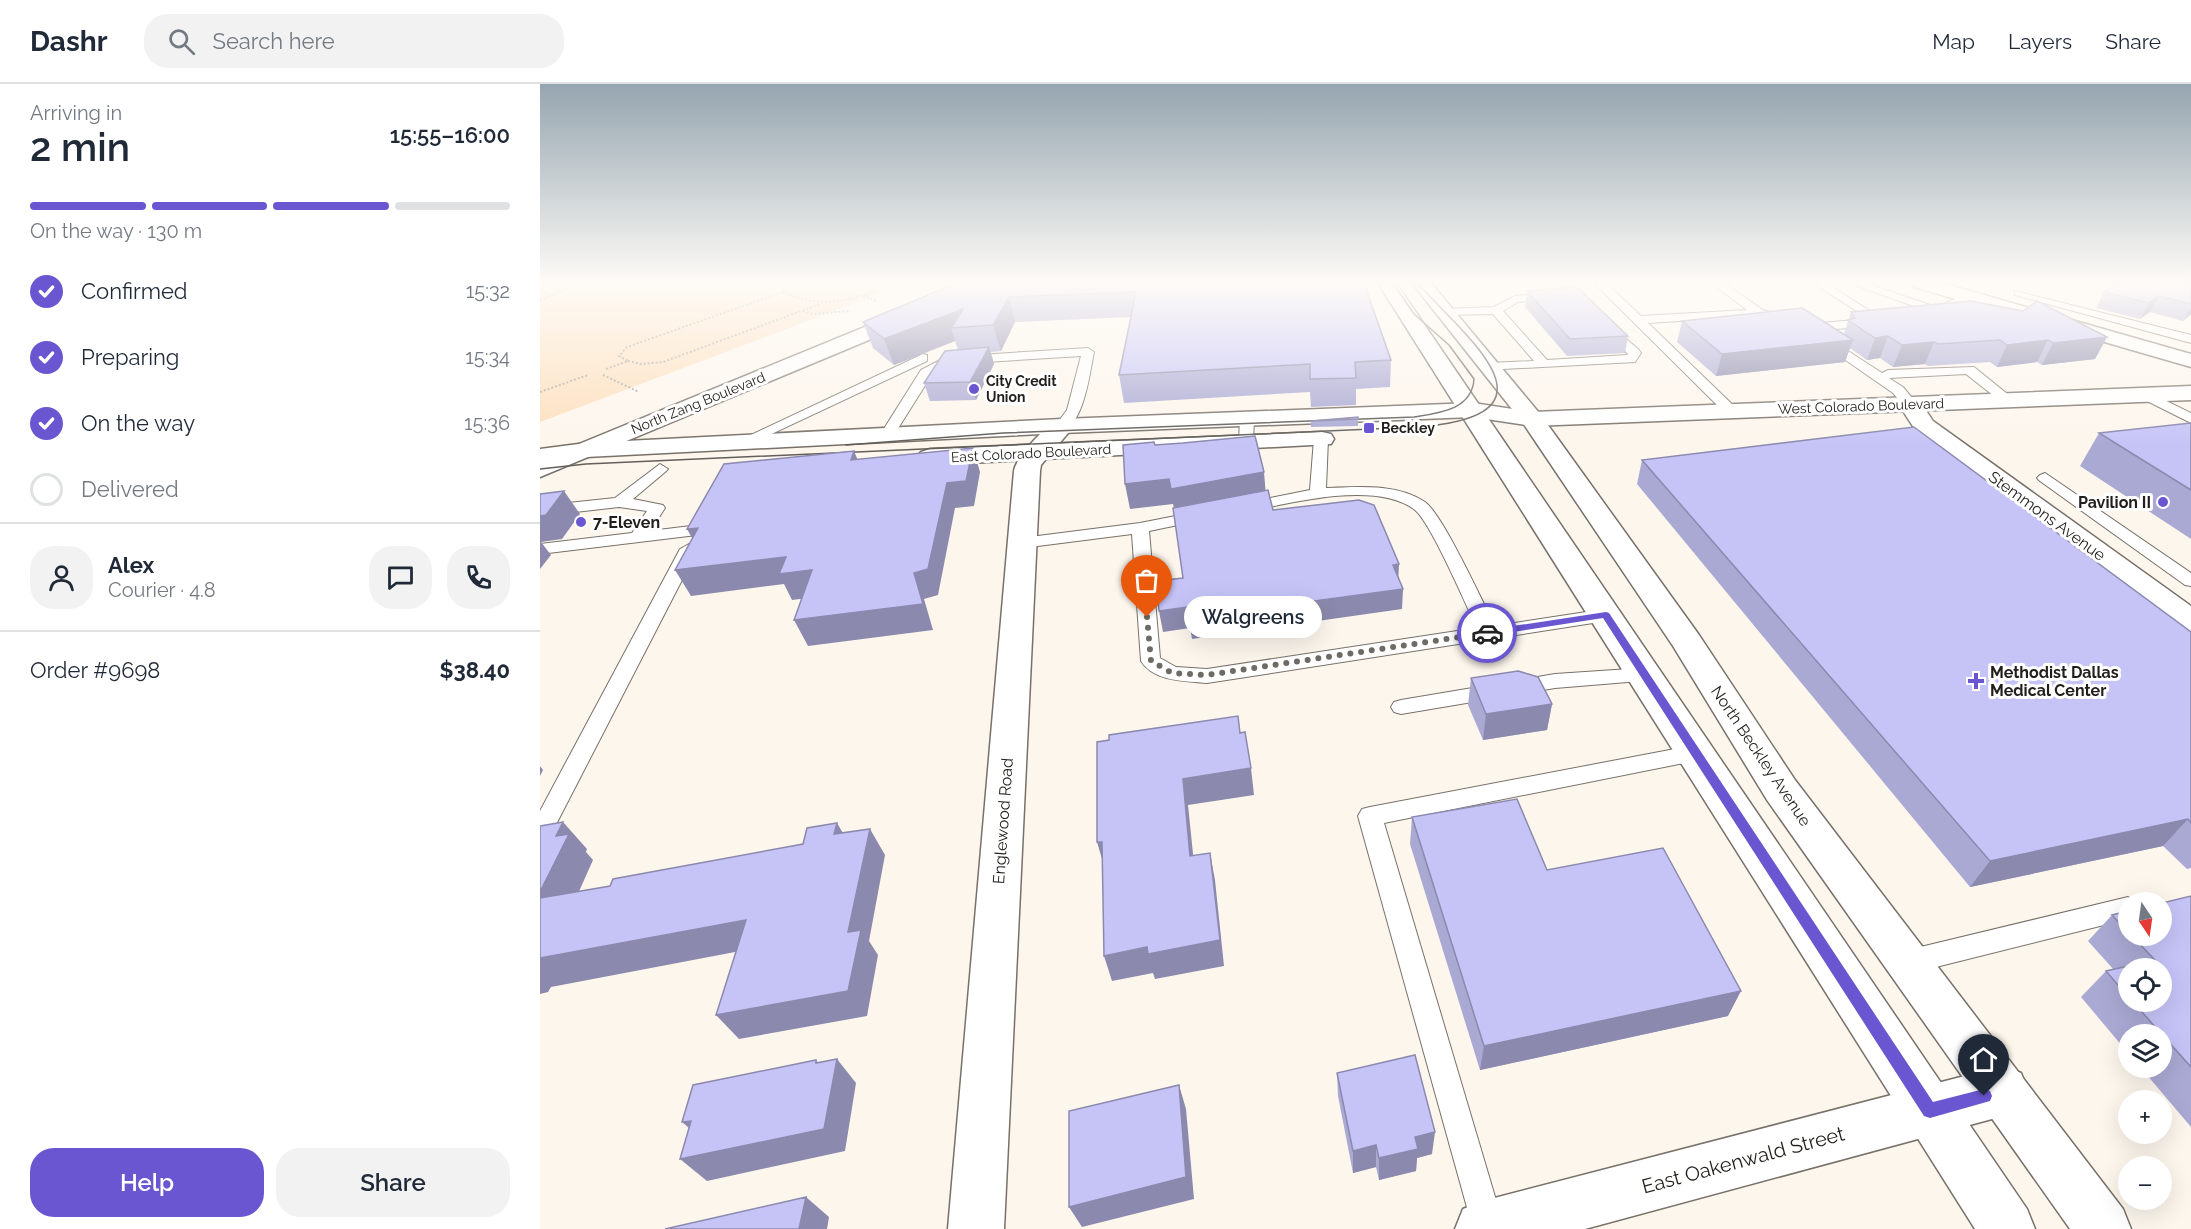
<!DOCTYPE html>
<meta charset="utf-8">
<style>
body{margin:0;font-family:Raleway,sans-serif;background:#f2f2f3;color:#1f2937;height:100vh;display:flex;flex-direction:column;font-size:22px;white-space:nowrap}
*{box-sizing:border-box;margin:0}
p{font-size:20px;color:#747a83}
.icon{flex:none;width:33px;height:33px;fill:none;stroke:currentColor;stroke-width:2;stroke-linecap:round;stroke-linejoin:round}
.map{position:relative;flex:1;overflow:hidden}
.sheet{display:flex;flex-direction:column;background:#fff;width:540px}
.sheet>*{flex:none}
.needle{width:39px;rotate:167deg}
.controls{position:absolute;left:1578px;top:808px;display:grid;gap:12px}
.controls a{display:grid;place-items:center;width:54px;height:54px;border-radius:50%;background:#fff;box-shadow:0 6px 24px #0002;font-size:30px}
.pin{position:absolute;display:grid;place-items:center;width:51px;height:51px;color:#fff;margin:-62px -26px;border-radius:50% 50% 50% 0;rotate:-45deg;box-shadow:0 0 6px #0007}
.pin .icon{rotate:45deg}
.courier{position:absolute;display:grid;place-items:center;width:60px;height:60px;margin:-30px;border:4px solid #6a56d0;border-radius:50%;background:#fff;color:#222;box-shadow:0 2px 8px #0007}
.bubble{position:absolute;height:42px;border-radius:21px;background:#fff;box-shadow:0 6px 24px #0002;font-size:20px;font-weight:600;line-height:42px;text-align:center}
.overview em{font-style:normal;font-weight:600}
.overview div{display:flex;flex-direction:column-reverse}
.overview{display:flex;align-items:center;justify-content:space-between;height:102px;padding:0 30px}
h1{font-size:39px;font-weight:600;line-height:45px}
.bar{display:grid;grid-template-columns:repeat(4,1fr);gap:9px 6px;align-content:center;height:72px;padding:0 30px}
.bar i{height:8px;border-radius:4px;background:#e0e1e3}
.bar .selected{background:#6a56d0}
.bar p{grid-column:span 4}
.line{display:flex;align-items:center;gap:15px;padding:0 30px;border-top:2px solid #e0e1e3}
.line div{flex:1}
.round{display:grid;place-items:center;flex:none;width:63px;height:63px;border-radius:24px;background:#f2f2f3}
ol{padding:0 30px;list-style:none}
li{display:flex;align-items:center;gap:18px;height:66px}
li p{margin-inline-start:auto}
li .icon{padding:6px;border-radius:50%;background:#6a56d0;color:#fff;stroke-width:4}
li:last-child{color:#747a83}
li i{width:33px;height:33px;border:3px solid #e0e1e3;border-radius:50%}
.action{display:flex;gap:12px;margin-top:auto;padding:12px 30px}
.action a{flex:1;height:69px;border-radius:24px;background:#6a56d0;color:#fff;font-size:24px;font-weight:600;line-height:69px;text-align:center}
.action a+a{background:#f2f2f3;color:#1f2937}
header{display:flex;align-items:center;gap:36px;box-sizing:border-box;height:84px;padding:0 30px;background:#fff;border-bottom:2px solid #e0e1e3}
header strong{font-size:28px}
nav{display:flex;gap:33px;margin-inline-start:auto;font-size:21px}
.search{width:420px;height:54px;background:#f2f2f3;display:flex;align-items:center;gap:15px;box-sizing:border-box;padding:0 21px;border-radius:24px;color:#747a83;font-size:22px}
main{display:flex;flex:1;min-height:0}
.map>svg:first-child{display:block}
</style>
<header>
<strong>Dashr</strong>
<div class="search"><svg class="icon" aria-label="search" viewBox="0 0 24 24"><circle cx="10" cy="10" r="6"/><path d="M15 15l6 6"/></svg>Search here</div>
<nav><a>Map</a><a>Layers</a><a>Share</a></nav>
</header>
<main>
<section class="sheet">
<div class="overview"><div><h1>2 min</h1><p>Arriving in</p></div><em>15:55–16:00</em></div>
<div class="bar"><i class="selected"></i><i class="selected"></i><i class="selected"></i><i></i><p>On the way · 130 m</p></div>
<ol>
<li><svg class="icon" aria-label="check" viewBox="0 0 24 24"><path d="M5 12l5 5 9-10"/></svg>Confirmed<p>15:32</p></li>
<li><svg class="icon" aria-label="check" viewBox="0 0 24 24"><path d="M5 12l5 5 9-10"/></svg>Preparing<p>15:34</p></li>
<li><svg class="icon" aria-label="check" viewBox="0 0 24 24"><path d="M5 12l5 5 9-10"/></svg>On the way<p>15:36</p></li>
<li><i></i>Delivered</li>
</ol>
<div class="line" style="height:108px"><a class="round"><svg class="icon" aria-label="person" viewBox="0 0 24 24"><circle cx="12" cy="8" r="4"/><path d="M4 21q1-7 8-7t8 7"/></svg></a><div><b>Alex</b><p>Courier · 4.8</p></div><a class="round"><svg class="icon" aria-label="chat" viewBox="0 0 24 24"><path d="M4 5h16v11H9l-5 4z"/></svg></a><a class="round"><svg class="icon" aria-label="phone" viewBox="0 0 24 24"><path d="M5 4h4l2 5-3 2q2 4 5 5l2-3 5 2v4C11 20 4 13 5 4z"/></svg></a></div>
<div class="line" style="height:78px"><div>Order #9698</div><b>$38.40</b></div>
<div class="action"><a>Help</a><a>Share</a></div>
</section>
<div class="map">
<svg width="1651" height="1145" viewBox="0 0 1651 1145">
<rect width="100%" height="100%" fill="#fdf6ed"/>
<path fill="#fddfbc" d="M0,199H368L0,338Z"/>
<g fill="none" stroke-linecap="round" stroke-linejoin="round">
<g stroke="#787169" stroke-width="2">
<path id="service" d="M1019,199H1030L1051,221V225H1043Z
M1054,199H1066L1101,232L1207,226L1171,199H1184L1223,226L1250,234L1244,238L1219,232L1108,239L1196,324L1198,327L1191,331L1186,330Z
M1273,199H1286L1347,238L1341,242L1295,245L1306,254L1296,257L1280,245V239L1329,235Z
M1309,199H1325L1396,223L1425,211L1435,213L1396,230Z
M1475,207L1651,251V259L1475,211Z
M1012,209L1018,212L1016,214L978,218L963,227L1007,276L1087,271L1088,270L1062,243L1068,239L1099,266L1101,269L1095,278L944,286V280L949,279L994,277L953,230L905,231L899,228L905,225L954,223L975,212Z
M1285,252L1342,289L1348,286L1434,283L1476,317L1474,320H1464L1426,290L1349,294L1363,303L1378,321L1371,325L1366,324L1353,309L1281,259V253Z
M548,264L554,268C550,287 544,341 522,346L515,342L527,326L541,272L413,280L391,292L352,354L347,355L340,351L381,286L406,273Z
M383,270L387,271V277L208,361L203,362L196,358Z
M1606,307L1651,329V339L1601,314L1599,311Z
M707,331L714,335L713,358L706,362L699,358L700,335Z
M781,351L788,355L786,404C818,403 857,399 885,418C903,431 942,517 955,542L1066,525L1075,531L1066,537L667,599C646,597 614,598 601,577L592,450L482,464L474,459L482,454L600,439L661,427L667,429L669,432L667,435L609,447L620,574L636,583L667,585L937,544C926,521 891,439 875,426C836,396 750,419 707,428L701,426L699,423L701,420L770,406L774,355Z
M120,380L128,385L125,388L93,415L123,421L125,424L110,447L159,441L165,442L167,446L165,450L0,470V460L92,449L107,427L79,423L0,432V422L75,414Z
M1505,389L1651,489V502L1645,501L1500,397L1497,394L1500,391Z
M149,460L158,465L8,756L0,759V727L140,465Z
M1105,584L1112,586L1115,591L1112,596L1015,604L861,630L854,628L851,623L854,618L861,616L1015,590Z
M1156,661L1164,663L1167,669L1164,675L844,739L964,1143L933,1145L818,732L822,725L830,723Z
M1588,813L1598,819H1588V835L1368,890L1359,887L1355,878L1359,869L1368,866Z"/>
</g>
<g stroke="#787169" stroke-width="3">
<path id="minor" d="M1372,199H1402L1651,270V283L1374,203Z
M1371,314L1379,316L1393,337L1651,522V547L1640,544L1376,347L1359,321L1363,316Z
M522,335L530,337L534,342L501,381L500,387L464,1145H408L474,387C476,373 508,338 522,335Z
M1463,982L1481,989L1488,1007L1481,1025L1463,1032L1045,1145H915L923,1125L943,1117Z"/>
</g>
<g stroke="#787169" stroke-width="3">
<path id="tertiary" d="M1651,302V316L992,342L933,333L522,349L46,373L0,381V365L46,359L522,335L933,319L992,328Z
M782,348L791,350L794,355L791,360L390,381L381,378L377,373L381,368L390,365Z"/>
</g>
<g stroke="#787169" stroke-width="3">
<path id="secondary" d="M432,199H458L456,203L0,393V376Z
M838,199H856L1487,1125L1495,1145H1435Z
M872,199H891L1000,330L1159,551L1255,696L1583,1125L1591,1145H1530L1227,716L1133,562L983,339Z"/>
</g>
<path stroke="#aca69f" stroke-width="2" stroke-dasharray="2 2" stroke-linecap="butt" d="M149,199L167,202L206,199
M248,199L241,207C276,223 302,220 337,206L338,199
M0,204L8,211
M323,212L336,217
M0,216L42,199
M263,227L272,230L310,227
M88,277L101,280L123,278L280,220
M66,285L88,277L79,272L87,263L243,208
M63,291L99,308
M0,308L48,291"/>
<use href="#service" fill="#fff" fill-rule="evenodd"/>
<use href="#minor" fill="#fff" fill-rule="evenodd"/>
<use href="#tertiary" fill="#fff" fill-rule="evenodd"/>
<use href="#secondary" fill="#fff" fill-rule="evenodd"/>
<path stroke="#625e59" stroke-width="1.5" d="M306,361L463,349L874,333C899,329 932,326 934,295L909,261L874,230L853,199
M0,385L46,380L877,343C1026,332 932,258 877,199"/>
</g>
<path fill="#aaa9d4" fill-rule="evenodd" d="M417,199H824L851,276L850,303L816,305V321L771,323L770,308L584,319L579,291L591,233L475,238L461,267L451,268L454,280L436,316L390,317L384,299L418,266L415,257L354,281L333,264L323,238Z
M1651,199V230L1643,237L1610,228L1600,235L1556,224L1564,208Z
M987,207L1088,252L1085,269L1027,272L985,223Z
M1311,228L1567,253L1555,275L1502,281L1497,278L1457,283L1450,278L1388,282L1385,280L1353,283L1340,274L1327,276L1310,264L1305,278L1176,292L1137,258L1142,237L1304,250Z
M818,333V342L771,343V337Z
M1651,339V455L1540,382L1559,349Z
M1102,376L1651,548V784L1647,785L1623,762L1430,803L1097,400Z
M931,594L1012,620L1007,646L943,656L928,621Z
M872,733L1007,786L1188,932L940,986L870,760Z
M1651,812V1043L1601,984H1622V951H1588V969L1541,913L1566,887L1574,886L1548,857L1572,831L1588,827V852H1622ZM1588,885L1622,918H1588Z
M797,989L892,1070L877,1074L876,1087L839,1096L836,1083L813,1089L798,1012Z"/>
<path fill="#8b89ad" d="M1619,212L1610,228L1600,235L1609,219Z
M469,213L475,238L461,267L453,241Z
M1651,223V230L1643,237Z
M423,225L411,244L415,257L354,281L344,255Z
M1348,252L1340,274L1327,276L1335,254Z
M1567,253L1555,275L1502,281L1513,259Z
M1313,256L1305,278L1176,292L1182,270Z
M1508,256L1497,278L1457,283L1467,261Z
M1394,258L1385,280L1353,283L1362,261Z
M449,263L454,280L436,316L430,298Z
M433,364L440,388L434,422L415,424L398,511L384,515L393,546L268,562L254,536L374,489L407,399Z
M314,367L324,391L311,376Z
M724,388L726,412L635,430L633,420L590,425L585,400L629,395Z
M24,407L40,430L22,455L1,458L11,471L0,485V432Z
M158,444L161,470L147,445Z
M246,473L272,486L284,512L252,516L244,500L151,512L135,486Z
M859,480L858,500L853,481Z
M863,505L862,525L652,555L650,544L623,548L619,527L647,523Z
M1012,620L1007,646L943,656L946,630Z
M0,682L3,686L0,692Z
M711,684L714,711L648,721L656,799L650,772L643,695Z
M1648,735L1623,762L1430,803L1450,777Z
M23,738L47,765L46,768L53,776L24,841L0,818V808L16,752Z
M297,739L313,766L294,750Z
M330,745L345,771L329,857L338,871L327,932L199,955L176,931L308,848Z
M557,758H562L565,785Z
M670,769L675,796L684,882L615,895L613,889L572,897L564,872Z
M206,836L227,862L11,903L8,908L0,910V874Z
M1201,907L1188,932L940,986L944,962Z
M297,975L316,999L305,1067L167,1097L140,1075L276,979V976L293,996Z
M639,1001L646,1025L654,1115L542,1143L529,1123Z
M151,1037L169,1061L142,1038Z
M895,1048L892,1070L877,1074L876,1087L839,1096V1074L875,1053Z
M836,1061V1083L813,1089V1067Z
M266,1113L289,1133L287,1145H259Z"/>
<path fill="#c6c4f7" stroke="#8b89ad" stroke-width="1.5" d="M417,199H824L851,276L815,278L816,294L770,295V280L579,291L596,208L469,213L453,241L411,244L423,225L344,255L323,238Z
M1577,199H1651V220L1619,212L1609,219L1564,208Z
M1037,203L1088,252L1030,255L987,207Z
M1431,217L1483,227L1497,217L1567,253L1513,259L1508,256L1467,261L1460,256L1398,260L1394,258L1362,261L1348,252L1335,254L1308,236L1315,234L1311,228Z
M1262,224L1313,256L1182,270L1142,237Z
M449,263L430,298L384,299L405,267Z
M818,333V335L771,337Z
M1651,339V406L1559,349Z
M1374,343L1651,548V739L1648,735L1450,777L1102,376Z
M715,352L724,388L631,405L629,395L585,400L583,361L614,358L615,361L643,359Z
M433,364L426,397L407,399L388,485L374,489L383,520L254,536L272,486L239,490L246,473L135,486L158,444L147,445L184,380L314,367L311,376Z
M728,406L733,426L819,416L834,421L859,480L853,481L863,505L648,534L647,523L619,527L616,497L643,494L633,424Z
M24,407L6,431L0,432V410Z
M978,587L998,593L1012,620L946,630L931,594Z
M698,632L700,649L705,648L711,684L643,695L650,772L670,769L680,856L608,870L607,863L564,872L562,758H557V658L569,656V651Z
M977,715L1007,786L1123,764L1201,907L944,962L872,733Z
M23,738L16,752L29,750L0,808V742Z
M297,739L294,750L330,745L308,848L321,846L308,907L176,931L206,836L0,874V814L70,802L73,795L263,760L267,744Z
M1651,812V983L1593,918H1622V885H1588V913L1566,887L1615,876L1592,852H1622V819Z
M1588,827V848L1572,831Z
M875,971L895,1048L875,1053L878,1065L839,1074L836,1061L813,1067L797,989Z
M297,975L284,1045L140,1075L151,1037L142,1038L153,1001L276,976V979Z
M639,1001L646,1093L529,1123V1027Z
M266,1113L259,1145H125Z"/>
<linearGradient id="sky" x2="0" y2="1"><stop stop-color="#95a5af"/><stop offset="0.55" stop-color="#fefbf7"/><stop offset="1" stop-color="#fefbf7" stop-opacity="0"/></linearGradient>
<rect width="1651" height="360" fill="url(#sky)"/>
<path fill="#6a56d0" d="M1066,528L1069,529L1393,1018L1444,1005L1450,1007L1452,1012L1450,1017L1390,1034L1384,1032L1063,534L947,552L943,549L947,546Z"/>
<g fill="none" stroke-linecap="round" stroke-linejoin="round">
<path stroke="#6e6a64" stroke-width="6" stroke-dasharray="0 10.8" d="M607,533L611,577L632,589L667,591L947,549"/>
</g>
<g fill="#6a56d0" stroke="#fff" stroke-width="2">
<circle cx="434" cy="305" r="6"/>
<rect x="823" y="338" width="12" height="12" rx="3"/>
<circle cx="1623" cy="418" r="6"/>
<circle cx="41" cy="438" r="6"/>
<path d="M1433 588h6v6h6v6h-6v6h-6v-6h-6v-6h6z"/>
</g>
<g text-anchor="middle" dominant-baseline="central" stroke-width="6" stroke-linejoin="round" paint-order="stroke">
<g font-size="14" font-weight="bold" fill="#211e1b" stroke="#fff" text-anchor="start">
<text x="446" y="297">City Credit<tspan x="446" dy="16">Union</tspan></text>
<text x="841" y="344">Beckley</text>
</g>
<g font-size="14" fill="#211e1b" stroke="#fff">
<text transform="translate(158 319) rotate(-22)">North Zang Boulevard</text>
<text transform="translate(1321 322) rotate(-2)">West Colorado Boulevard</text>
<text transform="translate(491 369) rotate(-3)">East Colorado Boulevard</text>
</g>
<g font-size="16" font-weight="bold" fill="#211e1b" stroke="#fff" text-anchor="start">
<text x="1611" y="418" text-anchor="end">Pavilion II</text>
<text x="53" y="438">7-Eleven</text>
<text x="1450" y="588">Methodist Dallas<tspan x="1450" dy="18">Medical Center</tspan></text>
</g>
<g font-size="16" fill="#211e1b" stroke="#fff">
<text transform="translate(1507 432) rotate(36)">Stemmons Avenue</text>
<text transform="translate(1221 672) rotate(56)">North Beckley Avenue</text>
<text transform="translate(463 737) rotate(-86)">Englewood Road</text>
</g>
<g font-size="20" fill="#211e1b" stroke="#fff">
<text transform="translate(1203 1076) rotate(-15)">East Oakenwald Street</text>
</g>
</g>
</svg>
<div class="controls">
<a><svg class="needle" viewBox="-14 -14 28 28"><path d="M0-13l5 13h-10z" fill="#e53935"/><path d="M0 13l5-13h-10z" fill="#747a83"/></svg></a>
<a><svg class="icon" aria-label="locate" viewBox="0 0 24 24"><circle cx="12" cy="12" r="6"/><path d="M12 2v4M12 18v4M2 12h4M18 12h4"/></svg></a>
<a><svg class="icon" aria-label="layers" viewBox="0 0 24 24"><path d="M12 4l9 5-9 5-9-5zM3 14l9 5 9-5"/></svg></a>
<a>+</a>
<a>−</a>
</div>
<div class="pin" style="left:607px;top:533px;background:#ea580c"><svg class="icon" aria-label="bag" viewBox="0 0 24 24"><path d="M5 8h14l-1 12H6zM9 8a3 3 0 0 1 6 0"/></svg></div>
<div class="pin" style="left:1444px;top:1012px;background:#1f2937"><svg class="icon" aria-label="home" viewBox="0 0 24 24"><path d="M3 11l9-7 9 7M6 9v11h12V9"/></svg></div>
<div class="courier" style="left:947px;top:549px"><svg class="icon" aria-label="car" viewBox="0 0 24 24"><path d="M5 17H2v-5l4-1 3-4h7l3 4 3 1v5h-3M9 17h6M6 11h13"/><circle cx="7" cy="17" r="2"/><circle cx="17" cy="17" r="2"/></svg></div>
<div class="bubble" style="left:644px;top:512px;width:138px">Walgreens</div>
</div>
</main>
